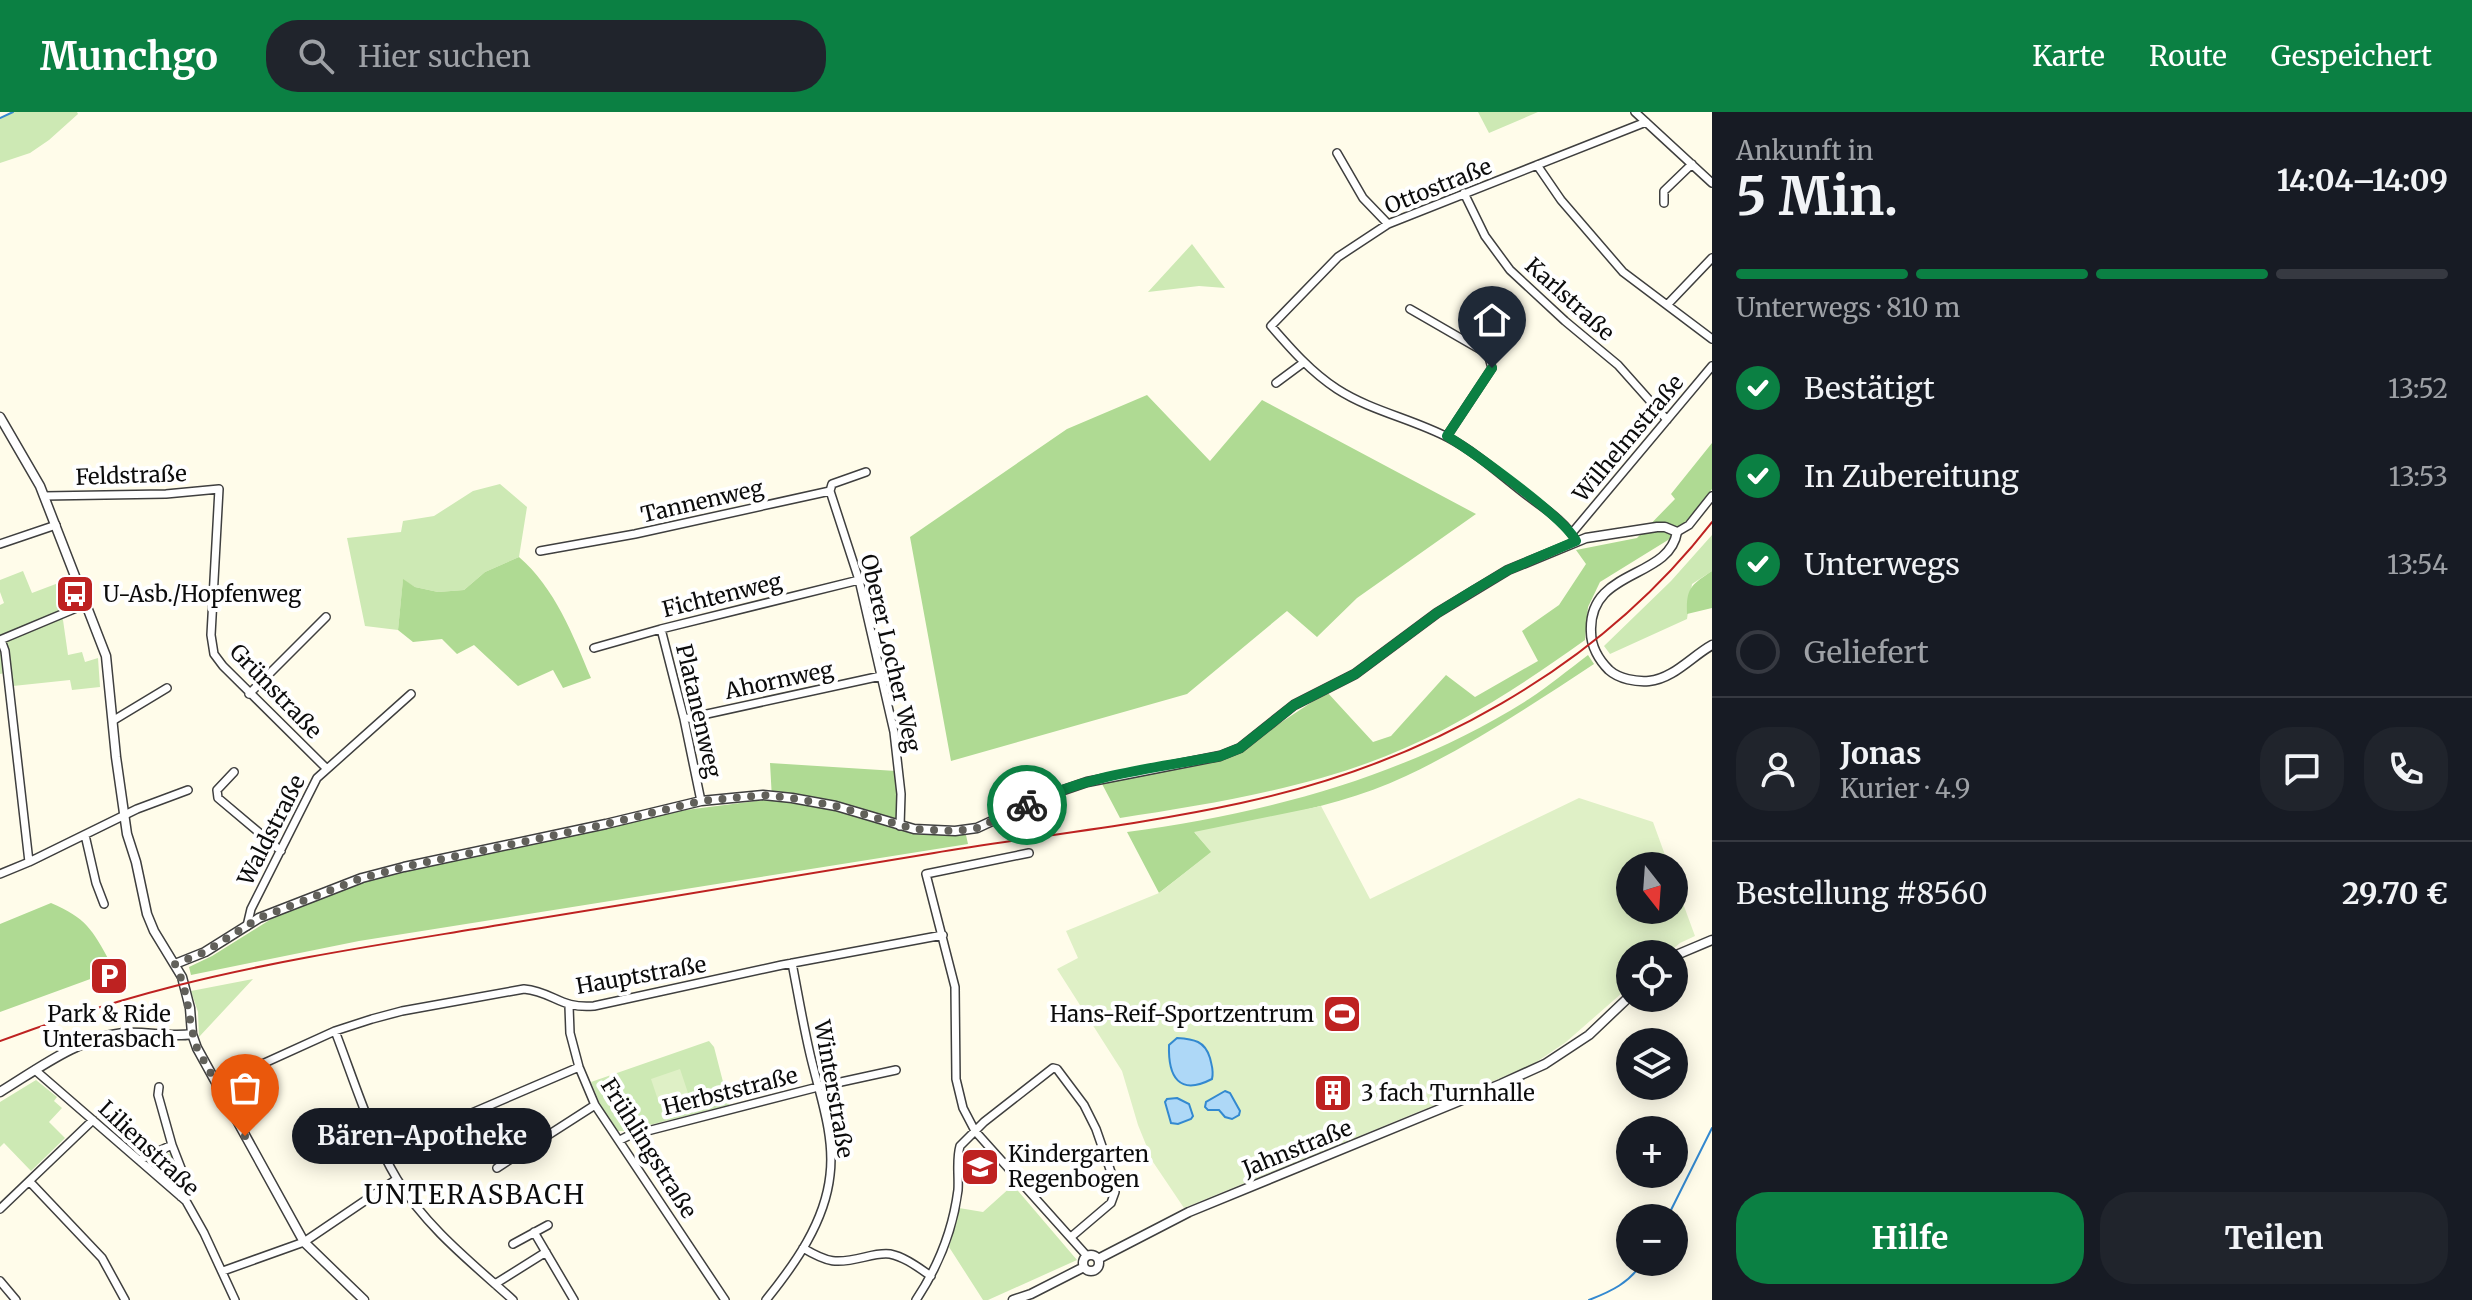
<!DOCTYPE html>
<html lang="de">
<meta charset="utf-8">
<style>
body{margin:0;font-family:Merriweather,serif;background:#20242c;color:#f1f3f6;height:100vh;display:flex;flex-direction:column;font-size:30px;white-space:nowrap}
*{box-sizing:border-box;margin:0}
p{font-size:26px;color:#9ea1a6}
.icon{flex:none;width:44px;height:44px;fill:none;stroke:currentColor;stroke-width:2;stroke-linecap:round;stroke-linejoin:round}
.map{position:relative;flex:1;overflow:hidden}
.sheet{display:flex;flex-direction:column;background:#171b24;width:760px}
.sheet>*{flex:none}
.needle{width:52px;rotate:163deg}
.buttons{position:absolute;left:1616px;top:740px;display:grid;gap:16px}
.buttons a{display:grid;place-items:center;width:72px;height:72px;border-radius:50%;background:#171b24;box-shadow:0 4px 20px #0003;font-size:40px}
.pin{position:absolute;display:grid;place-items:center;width:68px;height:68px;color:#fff;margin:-82px -34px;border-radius:50% 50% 50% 0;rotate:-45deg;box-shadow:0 0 8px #0007}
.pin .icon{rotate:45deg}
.courier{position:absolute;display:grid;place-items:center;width:80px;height:80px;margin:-40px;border:6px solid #0b8043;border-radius:50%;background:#fff;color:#222;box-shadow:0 2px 10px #0007}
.bubble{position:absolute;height:56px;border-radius:28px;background:#171b24;box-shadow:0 4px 20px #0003;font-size:26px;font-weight:700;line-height:56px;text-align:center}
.head em{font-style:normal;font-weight:700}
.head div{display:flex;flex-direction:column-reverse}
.head{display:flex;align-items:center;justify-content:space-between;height:136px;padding:0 24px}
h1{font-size:52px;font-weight:700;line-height:60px}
.bar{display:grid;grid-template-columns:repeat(4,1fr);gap:12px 8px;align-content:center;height:96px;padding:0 24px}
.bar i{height:10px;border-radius:6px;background:#363941}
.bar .active{background:#0b8043}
.bar p{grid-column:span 4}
.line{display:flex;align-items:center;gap:20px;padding:0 24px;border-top:2px solid #363941}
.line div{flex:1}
.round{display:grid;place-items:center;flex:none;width:84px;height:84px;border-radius:32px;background:#20242c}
ol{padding:0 24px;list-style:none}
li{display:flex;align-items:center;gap:24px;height:88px}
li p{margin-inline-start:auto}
li .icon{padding:8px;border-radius:50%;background:#0b8043;color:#fff;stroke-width:4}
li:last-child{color:#9ea1a6}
li i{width:44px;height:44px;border:4px solid #363941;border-radius:50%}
.primary-button{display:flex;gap:16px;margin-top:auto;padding:16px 24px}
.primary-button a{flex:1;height:92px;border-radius:32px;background:#0b8043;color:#fff;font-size:32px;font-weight:700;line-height:92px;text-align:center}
.primary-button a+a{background:#20242c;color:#f1f3f6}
header{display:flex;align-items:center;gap:48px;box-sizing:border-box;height:112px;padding:0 40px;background:#0b8043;color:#fff}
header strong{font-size:38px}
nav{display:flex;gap:44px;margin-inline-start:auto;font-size:28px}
.search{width:560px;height:72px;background:#20242c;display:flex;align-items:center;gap:20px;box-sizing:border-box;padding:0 28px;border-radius:32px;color:#9ea1a6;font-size:30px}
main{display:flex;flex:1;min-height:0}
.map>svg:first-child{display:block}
</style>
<header>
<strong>Munchgo</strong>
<div class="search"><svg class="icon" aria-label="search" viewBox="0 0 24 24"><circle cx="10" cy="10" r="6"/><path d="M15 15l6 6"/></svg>Hier suchen</div>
<nav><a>Karte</a><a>Route</a><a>Gespeichert</a></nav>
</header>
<main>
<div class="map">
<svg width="1712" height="1188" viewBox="0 0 1712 1188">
<rect width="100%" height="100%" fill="#fffcea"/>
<path fill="#cde9b4" d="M13,0H77L78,2L49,28L30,41L0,51V7Z
M1478,0H1538L1489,21Z
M1192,132L1225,176L1199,174L1148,180Z
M500,372L527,395L519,445L485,460L464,478L438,480L415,475L403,468L398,518L365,514L347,426L401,420L403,409L434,404L473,379Z
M1712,423V459L1692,472L1687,507L1610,542L1604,534L1671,469Z
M23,459L32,481L69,467L77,488L58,497L63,508L68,543L82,540L85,550L98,546L100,575L72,578L70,568L13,574L10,560L0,562V493L4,491L0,480V468Z
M253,867L199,925L198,900L191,879Z
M709,929L714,935L729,993L626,1019H617L604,1002L591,970Z
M36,968L57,985L54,989L62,996L49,1010L65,1026L31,1059L4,1031L0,1035V990Z
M161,1041L172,1042L182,1068L177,1074L159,1054L155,1056L150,1050Z
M1013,1073L1077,1148L988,1188H983L949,1135L959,1096L983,1100Z"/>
<path fill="#afda93" d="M1147,283L1210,349L1262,288L1476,402L1357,486L1317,525L1287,499L1187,582L951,649L910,425L1067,317Z
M1712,331V377L1692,403L1668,428L1600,470L1588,495L1585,528C1522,573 1458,615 1386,644C1304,677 1206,693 1120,706L1101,670L1226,647L1327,580L1373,630L1391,624L1446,563L1475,585L1538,549L1522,519L1559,493L1586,452L1576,438L1637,426L1675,387L1671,382Z
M519,445C555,476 573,523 591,566L563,576L553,558L518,574L474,533L457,542L442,527L413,530L398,518L403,467L415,475L438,480L464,478L485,460Z
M1712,459V496L1687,502C1686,476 1691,473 1712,459Z
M1588,543L1594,552C1533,592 1472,633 1406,664C1340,695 1266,706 1195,721L1212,740L1159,781L1127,720C1269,701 1407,664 1529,587C1549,574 1568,558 1588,543Z
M770,651L896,659L898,715L913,722L966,723L968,732L359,829L191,863L189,855L212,844L276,804L377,760L670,700L772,687Z
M51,791C86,806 92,817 110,850L104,862L0,900V812Z"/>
<path fill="#dff0c6" d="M1579,686L1653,710L1669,754H1630V798H1674V767L1695,824L1680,831L1667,842H1630V874L1566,930L1532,953L1184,1096L1153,1050L1138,1013L1122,959L1057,857L1078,846L1066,819L1159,781L1211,740L1194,720L1321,694L1370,787Z
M680,957L688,981L659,991L651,967Z"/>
<path fill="#aed8f7" stroke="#3389d0" stroke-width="2" d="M1177,926C1194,927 1205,929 1210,946C1212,955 1214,959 1212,967C1179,984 1168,965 1169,933Z
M1225,979L1230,981L1240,999L1239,1003L1232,1007L1225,1005L1219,998H1208L1205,995L1206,990Z
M1177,986L1189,992L1193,1004L1191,1007L1178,1012L1171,1011L1165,990L1167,987Z"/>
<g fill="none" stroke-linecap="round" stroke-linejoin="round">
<path stroke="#3389d0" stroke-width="2" d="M0,6L13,0
M1667,1106L1712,1016
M1589,1188C1612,1179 1629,1171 1643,1150"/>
<g stroke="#3f3f3f" stroke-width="10">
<path id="minor" d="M1635,0L1712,71
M1337,41L1363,86L1388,112
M1537,53L1561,88L1623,160L1712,227
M1464,81L1485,124L1510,158L1565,209L1618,253L1667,308
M1664,91V79L1692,52
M1667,193L1712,146
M1410,197L1488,242L1492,256L1447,324
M1276,271L1303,251
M830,379L859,468L894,620L901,682L900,714
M44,384L166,382L219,377L211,523L214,542L223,554L326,656
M1677,420L1689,413L1712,384
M1572,421L1712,254
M1576,429C1567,411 1544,396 1528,384C1502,364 1477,341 1449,326C1413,307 1371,299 1337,277C1311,260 1291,237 1271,214L1338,145L1388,112L1646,10
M0,432L56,413
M540,439L635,422L830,379L832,372L866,360
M661,517L684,607L701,689
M0,528L86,492
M1,528L5,539L29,750
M594,536L661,517L859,468
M249,582L326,505
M684,607L881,564
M114,608L167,576
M234,660L217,678L218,686L281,739
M85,723L96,771L104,792
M1029,741L926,762L955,875L956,967L963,996L975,1019L1087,1144
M0,762L29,750L137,697L188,678
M247,814L251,797L317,666L411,582
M569,894L570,921L579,955L595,993L725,1188
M335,919C354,968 370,1022 397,1067C426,1115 472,1151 513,1188
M35,958L186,1089L204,1121L235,1188
M216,973L335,919L372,907L402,899L524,877C554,880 560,897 594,894L782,853L943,823
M159,975L158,983L172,1033
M620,1028L628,1024L818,975L896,958
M383,1039L579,955
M139,1048L172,1033L186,1069L181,1085
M497,1056L595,993
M30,1070L102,1146L125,1188
M0,1097L93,1008
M534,1120L574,1188
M513,1132L548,1113
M803,1136C828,1151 836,1152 865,1145C873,1143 882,1141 890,1142C905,1145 919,1156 931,1164
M223,1159L304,1130L397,1067
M0,1169L16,1188
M495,1172L546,1140
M766,1188C795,1152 825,1110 830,1063C835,1023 819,981 810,942C803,912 798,882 792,851
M916,1188C938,1155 953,1117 958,1078C959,1063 956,1048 960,1034L984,1010L1053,956L1057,957L1084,993L1096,1017L1112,1063L1115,1080L1111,1091L1071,1125"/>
</g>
<g stroke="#3f3f3f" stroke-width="11">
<path id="tertiary" d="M0,305L40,374L106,544L116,645L127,722L136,750L147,802L154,819L182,865L190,896L192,922L197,936L304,1130L364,1188
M1674,844L1712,828
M175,852L205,840L259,806L362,766L404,755L606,712L701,689L763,683L792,686L836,694L914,717L955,719L977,716L1046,684L1087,670L1220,644L1240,636L1294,593L1355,562L1437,501L1508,458L1586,426L1657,415H1665L1677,420C1669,468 1588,456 1591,520C1591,534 1599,548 1609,558C1619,567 1636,570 1649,569C1673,567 1692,544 1712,533
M0,980C38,957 78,926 123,921C146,919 170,926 192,922
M1083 1151a8 8 0 1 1 16 0a8 8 0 1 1-16 0Z
M1098,1147L1189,1100L1501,972L1545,952L1589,923L1630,884
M1013,1188L1031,1182L1084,1155"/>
</g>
<use href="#minor" stroke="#fff" stroke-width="7"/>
<use href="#tertiary" stroke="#fff" stroke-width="8"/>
<path stroke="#be2221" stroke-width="2" d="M0,929C57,908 116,889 175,874C281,847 391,831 499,813C644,789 789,766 934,741C1036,724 1140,713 1241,691C1423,652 1597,558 1712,410"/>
</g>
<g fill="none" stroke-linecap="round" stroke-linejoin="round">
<path stroke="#61605a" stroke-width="8" stroke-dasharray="0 14.4" d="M245,1024L197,936C187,907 190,882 175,852L205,840L259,806L362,766L404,755L606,712L701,689L763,683L792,686L836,694L914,717L955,719L977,716L1027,693"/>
<path stroke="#0b8043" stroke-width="10" d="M1027,693C1086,663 1155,656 1220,644L1240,636L1294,593L1355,562L1437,501L1474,478L1508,458L1576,429C1564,405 1473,340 1447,324L1492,256"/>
</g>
<defs>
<g id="bus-square" transform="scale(2)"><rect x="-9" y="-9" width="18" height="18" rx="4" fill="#be2221" stroke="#fff"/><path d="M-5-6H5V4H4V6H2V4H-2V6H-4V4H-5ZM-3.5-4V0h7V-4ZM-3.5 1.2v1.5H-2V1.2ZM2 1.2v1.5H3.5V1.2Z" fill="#fff"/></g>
<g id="parking-square" transform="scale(2)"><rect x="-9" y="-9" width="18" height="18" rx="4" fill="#be2221" stroke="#fff"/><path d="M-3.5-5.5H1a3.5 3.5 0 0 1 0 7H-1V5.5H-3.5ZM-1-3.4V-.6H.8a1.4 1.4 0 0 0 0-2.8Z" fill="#fff"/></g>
<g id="stadium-square" transform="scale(2)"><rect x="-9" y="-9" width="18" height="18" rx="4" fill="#be2221" stroke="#fff"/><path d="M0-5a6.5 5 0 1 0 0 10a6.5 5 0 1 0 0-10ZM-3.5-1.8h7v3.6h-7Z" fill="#fff"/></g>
<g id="building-square" transform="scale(2)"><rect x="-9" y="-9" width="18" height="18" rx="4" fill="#be2221" stroke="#fff"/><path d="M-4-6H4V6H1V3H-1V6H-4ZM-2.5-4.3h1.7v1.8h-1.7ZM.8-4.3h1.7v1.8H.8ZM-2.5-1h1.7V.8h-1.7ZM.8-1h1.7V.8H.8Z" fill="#fff"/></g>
<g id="school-square" transform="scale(2)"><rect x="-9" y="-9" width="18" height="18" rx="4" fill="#be2221" stroke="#fff"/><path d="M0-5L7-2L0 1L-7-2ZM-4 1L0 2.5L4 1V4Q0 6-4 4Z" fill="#fff"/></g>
</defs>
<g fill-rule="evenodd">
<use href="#bus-square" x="75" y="482"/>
<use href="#parking-square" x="109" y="864"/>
<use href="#stadium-square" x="1342" y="902"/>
<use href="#building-square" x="1333" y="981"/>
<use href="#school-square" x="980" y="1055"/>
</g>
<g text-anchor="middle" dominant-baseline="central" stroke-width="8" stroke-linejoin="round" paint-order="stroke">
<g font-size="22" fill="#0c0c0c" stroke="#fff">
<text transform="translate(1438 74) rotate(-22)">Ottostraße</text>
<text transform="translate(1570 187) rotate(42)">Karlstraße</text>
<text transform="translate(1628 326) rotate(-50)">Wilhelmstraße</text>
<text transform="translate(131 363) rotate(-2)">Feldstraße</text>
<text transform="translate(702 389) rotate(-13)">Tannenweg</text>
<text transform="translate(722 483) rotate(-14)">Fichtenweg</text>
<text transform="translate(891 541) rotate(77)">Oberer Locher Weg</text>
<text transform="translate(779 568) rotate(-12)">Ahornweg</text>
<text transform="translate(276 579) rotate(46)">Grünstraße</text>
<text transform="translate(699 599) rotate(77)">Platanenweg</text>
<text transform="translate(271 718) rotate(-63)">Waldstraße</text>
<text transform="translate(641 863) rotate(-10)">Hauptstraße</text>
<text transform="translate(834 977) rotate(80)">Winterstraße</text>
<text transform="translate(730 979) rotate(-14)">Herbststraße</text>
<text transform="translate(149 1036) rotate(43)">Lilienstraße</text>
<text transform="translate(649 1036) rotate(58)">Frühlingstraße</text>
<text transform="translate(1297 1036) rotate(-22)">Jahnstraße</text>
</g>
<g font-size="22" fill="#0c0c0c" stroke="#fff" text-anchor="start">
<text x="103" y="482">U-Asb./Hopfenweg</text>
<text x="109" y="902" text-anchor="middle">Park &amp; Ride<tspan x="109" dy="25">Unterasbach</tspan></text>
<text x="1314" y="902" text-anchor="end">Hans-Reif-Sportzentrum</text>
<text x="1361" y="981">3 fach Turnhalle</text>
<text x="1008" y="1042">Kindergarten<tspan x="1008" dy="25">Regenbogen</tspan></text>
</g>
<g font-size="26" letter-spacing="2" fill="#0c0c0c" stroke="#fff">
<text x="475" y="1082">UNTERASBACH</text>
</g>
</g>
</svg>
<div class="buttons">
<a><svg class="needle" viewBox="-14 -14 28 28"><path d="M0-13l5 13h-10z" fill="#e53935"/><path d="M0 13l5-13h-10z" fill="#9ea1a6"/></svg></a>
<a><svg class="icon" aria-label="locate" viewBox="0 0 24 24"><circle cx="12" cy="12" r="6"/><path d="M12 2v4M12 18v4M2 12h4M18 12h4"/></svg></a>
<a><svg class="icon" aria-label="layers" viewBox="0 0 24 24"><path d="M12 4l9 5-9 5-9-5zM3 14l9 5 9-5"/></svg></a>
<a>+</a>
<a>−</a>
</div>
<div class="pin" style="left:245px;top:1024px;background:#ea580c"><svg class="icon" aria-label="bag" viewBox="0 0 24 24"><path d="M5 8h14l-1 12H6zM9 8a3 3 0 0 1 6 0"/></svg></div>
<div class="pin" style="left:1492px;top:256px;background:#1f2937"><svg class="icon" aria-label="home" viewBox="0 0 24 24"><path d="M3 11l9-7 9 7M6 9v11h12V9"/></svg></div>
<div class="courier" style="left:1027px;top:693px"><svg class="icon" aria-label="bike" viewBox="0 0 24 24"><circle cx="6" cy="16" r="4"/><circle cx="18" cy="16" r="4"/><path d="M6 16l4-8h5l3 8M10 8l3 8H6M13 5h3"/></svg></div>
<div class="bubble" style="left:292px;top:996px;width:260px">Bären-Apotheke</div>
</div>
<section class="sheet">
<div class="head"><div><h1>5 Min.</h1><p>Ankunft in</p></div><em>14:04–14:09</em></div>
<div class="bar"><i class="active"></i><i class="active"></i><i class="active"></i><i></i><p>Unterwegs · 810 m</p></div>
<ol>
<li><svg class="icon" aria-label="check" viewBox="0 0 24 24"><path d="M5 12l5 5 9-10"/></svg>Bestätigt<p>13:52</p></li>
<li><svg class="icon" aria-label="check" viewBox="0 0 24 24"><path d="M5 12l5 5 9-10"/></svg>In Zubereitung<p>13:53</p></li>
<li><svg class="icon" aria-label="check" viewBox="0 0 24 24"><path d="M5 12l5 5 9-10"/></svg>Unterwegs<p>13:54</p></li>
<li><i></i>Geliefert</li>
</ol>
<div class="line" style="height:144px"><a class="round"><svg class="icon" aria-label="person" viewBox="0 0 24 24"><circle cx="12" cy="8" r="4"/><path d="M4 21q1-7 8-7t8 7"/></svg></a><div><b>Jonas</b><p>Kurier · 4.9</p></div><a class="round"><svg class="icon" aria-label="chat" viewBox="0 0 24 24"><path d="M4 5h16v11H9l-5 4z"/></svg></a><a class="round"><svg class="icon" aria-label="phone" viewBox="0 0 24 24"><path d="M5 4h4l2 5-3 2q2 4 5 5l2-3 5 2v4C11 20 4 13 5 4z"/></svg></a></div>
<div class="line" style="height:104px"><div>Bestellung #8560</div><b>29.70 €</b></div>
<div class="primary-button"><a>Hilfe</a><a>Teilen</a></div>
</section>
</main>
